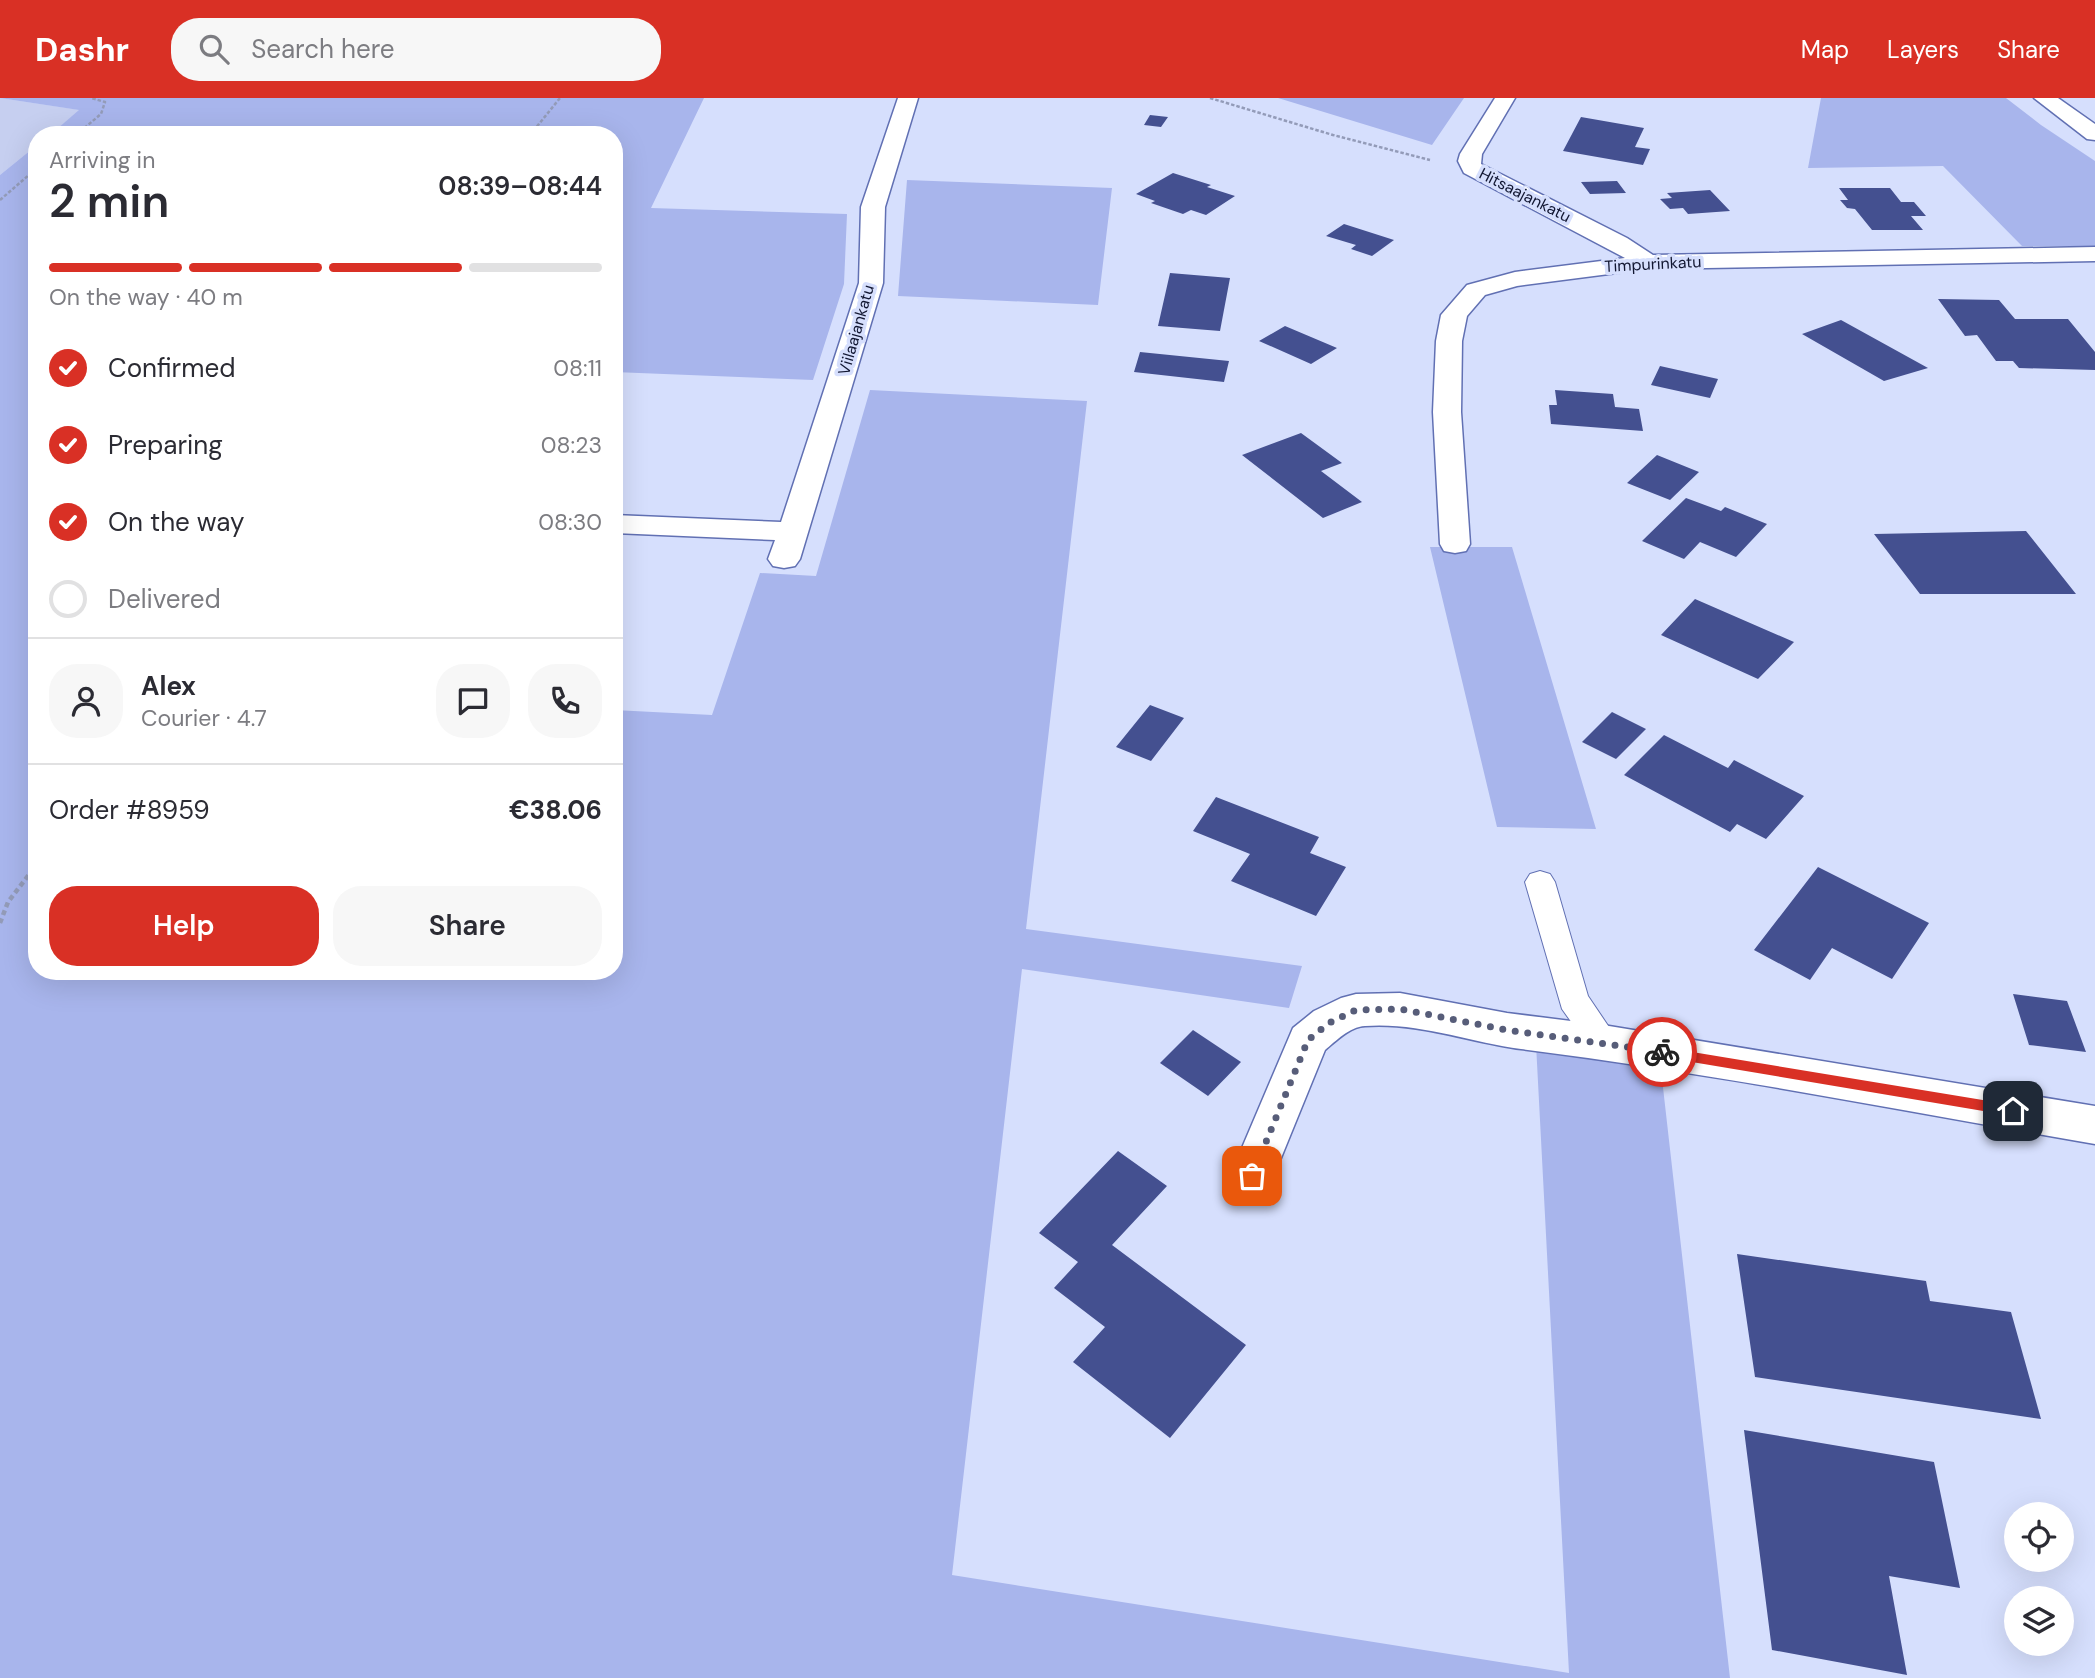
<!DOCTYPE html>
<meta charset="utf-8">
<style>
body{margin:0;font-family:"DM Sans",sans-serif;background:#f7f7f7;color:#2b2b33;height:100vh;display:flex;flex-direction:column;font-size:26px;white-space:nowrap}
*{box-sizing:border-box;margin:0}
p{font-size:23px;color:#7c7c81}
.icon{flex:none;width:38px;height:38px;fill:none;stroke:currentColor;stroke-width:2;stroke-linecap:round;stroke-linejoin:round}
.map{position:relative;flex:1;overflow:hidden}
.drawer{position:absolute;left:28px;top:28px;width:595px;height:854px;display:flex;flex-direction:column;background:#fff;border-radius:28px;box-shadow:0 7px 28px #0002}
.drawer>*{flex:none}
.fabs{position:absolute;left:2004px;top:1404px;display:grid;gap:14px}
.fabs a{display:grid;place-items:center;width:70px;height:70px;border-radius:50%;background:#fff;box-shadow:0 7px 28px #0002;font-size:35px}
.pin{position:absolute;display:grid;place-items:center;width:60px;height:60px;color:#fff;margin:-30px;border-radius:14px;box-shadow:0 4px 10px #0006}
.courier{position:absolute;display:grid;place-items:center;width:70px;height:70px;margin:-35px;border:5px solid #d93025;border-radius:50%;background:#fff;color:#222;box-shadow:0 2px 9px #0007}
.headline em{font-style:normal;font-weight:600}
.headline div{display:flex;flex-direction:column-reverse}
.headline{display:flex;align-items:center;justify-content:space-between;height:119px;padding:0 21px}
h1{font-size:46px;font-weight:600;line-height:52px}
.bar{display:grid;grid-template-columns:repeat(4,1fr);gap:10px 7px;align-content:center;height:84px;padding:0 21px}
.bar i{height:9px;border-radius:5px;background:#e1e1e2}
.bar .current{background:#d93025}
.bar p{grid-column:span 4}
.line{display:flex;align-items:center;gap:18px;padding:0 21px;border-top:2px solid #e1e1e2}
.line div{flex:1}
.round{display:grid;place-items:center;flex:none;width:74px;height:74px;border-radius:28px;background:#f7f7f7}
ol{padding:0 21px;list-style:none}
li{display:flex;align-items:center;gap:21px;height:77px}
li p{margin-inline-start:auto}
li .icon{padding:7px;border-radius:50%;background:#d93025;color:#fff;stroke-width:4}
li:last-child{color:#7c7c81}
li i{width:38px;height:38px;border:4px solid #e1e1e2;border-radius:50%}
.cta{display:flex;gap:14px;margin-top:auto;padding:14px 21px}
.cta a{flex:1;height:80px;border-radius:28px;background:#d93025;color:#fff;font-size:28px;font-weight:600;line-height:80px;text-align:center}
.cta a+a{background:#f7f7f7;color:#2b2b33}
header{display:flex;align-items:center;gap:42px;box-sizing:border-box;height:98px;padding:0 35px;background:#d93025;color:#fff}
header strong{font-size:33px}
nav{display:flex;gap:38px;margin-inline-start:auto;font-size:24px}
.search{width:490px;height:63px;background:#f7f7f7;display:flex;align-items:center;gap:18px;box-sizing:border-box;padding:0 24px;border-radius:28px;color:#7c7c81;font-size:26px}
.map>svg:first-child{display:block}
</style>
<header>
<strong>Dashr</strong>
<div class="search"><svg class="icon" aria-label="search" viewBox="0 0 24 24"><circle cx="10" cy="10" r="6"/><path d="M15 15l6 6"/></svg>Search here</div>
<nav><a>Map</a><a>Layers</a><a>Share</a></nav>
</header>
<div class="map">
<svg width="2095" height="1580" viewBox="0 0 2095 1580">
<rect width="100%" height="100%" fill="#d6dffd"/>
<path fill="#c6cff0" d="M0,0L80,12L50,37H37V47L0,77Z"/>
<path fill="#a8b5ec" d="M0,0H704L651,110L847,116L844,186L813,282L614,274V37H50L79,12Z
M1278,0H1464L1432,47Z
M1821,0H2006L2041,27L2095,63V148H2022L1943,68L1808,70Z
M37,47V873H614V612L712,617L760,475L816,478L870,292L1087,303L1026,831L1302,868L1289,910L1022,871L952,1477L1569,1575L1536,946L1660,963L1730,1580H0V77Z
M907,82L1112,90L1098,207L898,198Z
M1430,449H1512L1596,731L1497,729Z"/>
<path fill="#445090" d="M1150,17L1168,19L1161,29L1144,27Z
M1581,19L1644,30L1635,49L1650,51L1643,67L1563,53Z
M1173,75L1211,87L1207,89L1235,98L1206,117L1191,112L1183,116L1151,105L1155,103L1136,96Z
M1617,83L1626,95L1590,96L1581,84Z
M1839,90H1890L1901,104H1914L1926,118H1911L1923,132H1872L1855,111L1847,110L1840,102H1848Z
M1710,92L1730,113L1688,116L1683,110L1670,111L1660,101L1672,100L1667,95Z
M1344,126L1394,142L1372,158L1351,151L1356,147L1326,138Z
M1170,175L1230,180L1220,233L1158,228Z
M1938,201L1999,202L2015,221H2068L2095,254V272L2019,270L2013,263H1996L1977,237L1965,238Z
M1841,222L1928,270L1884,283L1802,236Z
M1285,228L1337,250L1311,266L1259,243Z
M1140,254L1229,263L1224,284L1134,274Z
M1660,268L1718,281L1710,300L1651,287Z
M1555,292L1613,296L1615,309L1639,311L1643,333L1551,326L1549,307H1557Z
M1301,335L1342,365L1321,373L1362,404L1323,420L1242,357Z
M1657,357L1699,374L1670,402L1627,385Z
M1686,400L1721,413L1725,409L1767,426L1736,459L1700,444L1684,461L1642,443Z
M2026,433L2076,496H1920L1874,436Z
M1695,501L1794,544L1758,581L1661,537Z
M1150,607L1184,620L1151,663L1116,649Z
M1612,614L1646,631L1616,661L1582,644Z
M1664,637L1728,670L1734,662L1804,698L1766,741L1737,726L1730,734L1624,677Z
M1216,699L1319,739L1310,755L1346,769L1316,818L1231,783L1250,756L1193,733Z
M1818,769L1929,825L1892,881L1832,850L1810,882L1754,852Z
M2013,896L2067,903L2086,954L2029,947Z
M1193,932L1241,964L1208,998L1160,965Z
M1118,1053L1167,1088L1112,1147L1246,1247L1170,1340L1073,1264L1105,1229L1054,1190L1078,1164L1039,1135Z
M1737,1156L1926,1183L1930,1203L2011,1214L2041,1321L1755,1279Z
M1744,1332L1934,1364L1960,1490L1889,1478L1907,1577L1772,1552Z"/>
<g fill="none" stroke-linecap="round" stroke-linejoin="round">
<g stroke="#6170b3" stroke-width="2">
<path id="lane" d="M1540,773L1550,776L1555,784L1588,898L1619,944L1614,953L1603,957L1592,953L1562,911L1525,784L1530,776Z"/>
</g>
<g stroke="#6170b3" stroke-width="3">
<path id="street" d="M898,0H918L885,109L883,185L800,461L795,468L784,470L773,468L768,461L775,442L614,435V417L781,424L859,185L861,109Z
M1495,0H1515L1482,56L1481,66L1627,140L1653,157L2095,149V163L1648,171L1517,188L1485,197L1467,218L1462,243L1461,314L1470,446L1466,453L1455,455L1444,453L1440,446L1433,314L1436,243L1441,217L1467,187L1515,174L1625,160L1464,75L1458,63L1460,56Z
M1400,895L1507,915L1603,927L2095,1008V1046C1904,1013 1713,975 1521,951C1469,944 1418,924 1365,928C1349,929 1336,943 1325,952L1268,1092L1252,1098L1236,1092L1230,1078L1293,930L1314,913L1341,900L1356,896Z"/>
</g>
<g stroke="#6170b3" stroke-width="3">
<path id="secondary" d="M2034,0H2058L2095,26V42L2087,41Z"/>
</g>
<path stroke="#939bb8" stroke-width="2.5" stroke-dasharray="3.5 2" stroke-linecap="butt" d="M1210,0L1333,37L1430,62
M76,37L101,16L105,4L91,0
M530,37L560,0
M0,102L37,70"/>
<path stroke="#939bb8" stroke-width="4.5" stroke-dasharray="5 3.5" stroke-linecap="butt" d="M0,825L8,804L37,766"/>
<use href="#lane" fill="#fff" fill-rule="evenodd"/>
<use href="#street" fill="#fff" fill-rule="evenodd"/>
<use href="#secondary" fill="#fff" fill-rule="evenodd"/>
</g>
<path fill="#d93025" d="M1662,949L2013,1007L2019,1013L2013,1018L1662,959L1655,954Z"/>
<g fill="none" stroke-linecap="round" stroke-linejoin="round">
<path stroke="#575d79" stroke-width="7" stroke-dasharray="0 12.6" d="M1252,1078L1308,942L1329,925L1356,912L1400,911L1507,932L1662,954"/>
</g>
<g text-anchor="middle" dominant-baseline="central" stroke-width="7" stroke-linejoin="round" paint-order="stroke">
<g font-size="16" fill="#121732" stroke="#d6dffd">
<text transform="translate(1525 97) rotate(27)">Hitsaajankatu</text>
<text transform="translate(1653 166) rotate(-3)">Timpurinkatu</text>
<text transform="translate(856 232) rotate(-74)">Viilaajankatu</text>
</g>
</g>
</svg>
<div class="fabs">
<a><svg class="icon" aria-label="locate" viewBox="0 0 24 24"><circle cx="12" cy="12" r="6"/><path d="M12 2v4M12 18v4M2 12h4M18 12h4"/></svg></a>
<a><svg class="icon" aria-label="layers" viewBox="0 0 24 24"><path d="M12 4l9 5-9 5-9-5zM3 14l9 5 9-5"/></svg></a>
</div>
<div class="pin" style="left:1252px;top:1078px;background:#ea580c"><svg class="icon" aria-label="bag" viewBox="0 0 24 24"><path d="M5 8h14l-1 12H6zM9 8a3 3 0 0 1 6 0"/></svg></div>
<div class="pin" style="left:2013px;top:1013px;background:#1f2937"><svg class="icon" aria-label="home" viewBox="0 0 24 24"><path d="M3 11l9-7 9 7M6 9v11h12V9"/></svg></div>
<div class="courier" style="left:1662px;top:954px"><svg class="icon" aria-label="bike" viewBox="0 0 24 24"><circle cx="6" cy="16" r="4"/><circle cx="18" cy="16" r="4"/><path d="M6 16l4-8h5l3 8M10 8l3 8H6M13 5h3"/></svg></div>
<section class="drawer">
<div class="headline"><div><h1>2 min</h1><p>Arriving in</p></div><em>08:39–08:44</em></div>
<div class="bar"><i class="current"></i><i class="current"></i><i class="current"></i><i></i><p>On the way · 40 m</p></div>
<ol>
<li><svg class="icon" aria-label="check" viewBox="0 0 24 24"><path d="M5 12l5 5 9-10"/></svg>Confirmed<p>08:11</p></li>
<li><svg class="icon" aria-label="check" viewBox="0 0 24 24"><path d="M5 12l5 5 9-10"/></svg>Preparing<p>08:23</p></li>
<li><svg class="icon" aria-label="check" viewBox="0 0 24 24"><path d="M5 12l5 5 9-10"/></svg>On the way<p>08:30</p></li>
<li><i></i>Delivered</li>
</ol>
<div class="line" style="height:126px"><a class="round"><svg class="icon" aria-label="person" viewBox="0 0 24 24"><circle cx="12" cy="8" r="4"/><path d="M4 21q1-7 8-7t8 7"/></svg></a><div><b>Alex</b><p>Courier · 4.7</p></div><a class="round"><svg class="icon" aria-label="chat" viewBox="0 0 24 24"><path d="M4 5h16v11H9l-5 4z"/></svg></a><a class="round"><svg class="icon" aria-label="phone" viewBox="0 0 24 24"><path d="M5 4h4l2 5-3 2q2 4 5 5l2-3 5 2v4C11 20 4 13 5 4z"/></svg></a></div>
<div class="line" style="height:91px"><div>Order #8959</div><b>€38.06</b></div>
<div class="cta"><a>Help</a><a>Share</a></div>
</section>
</div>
